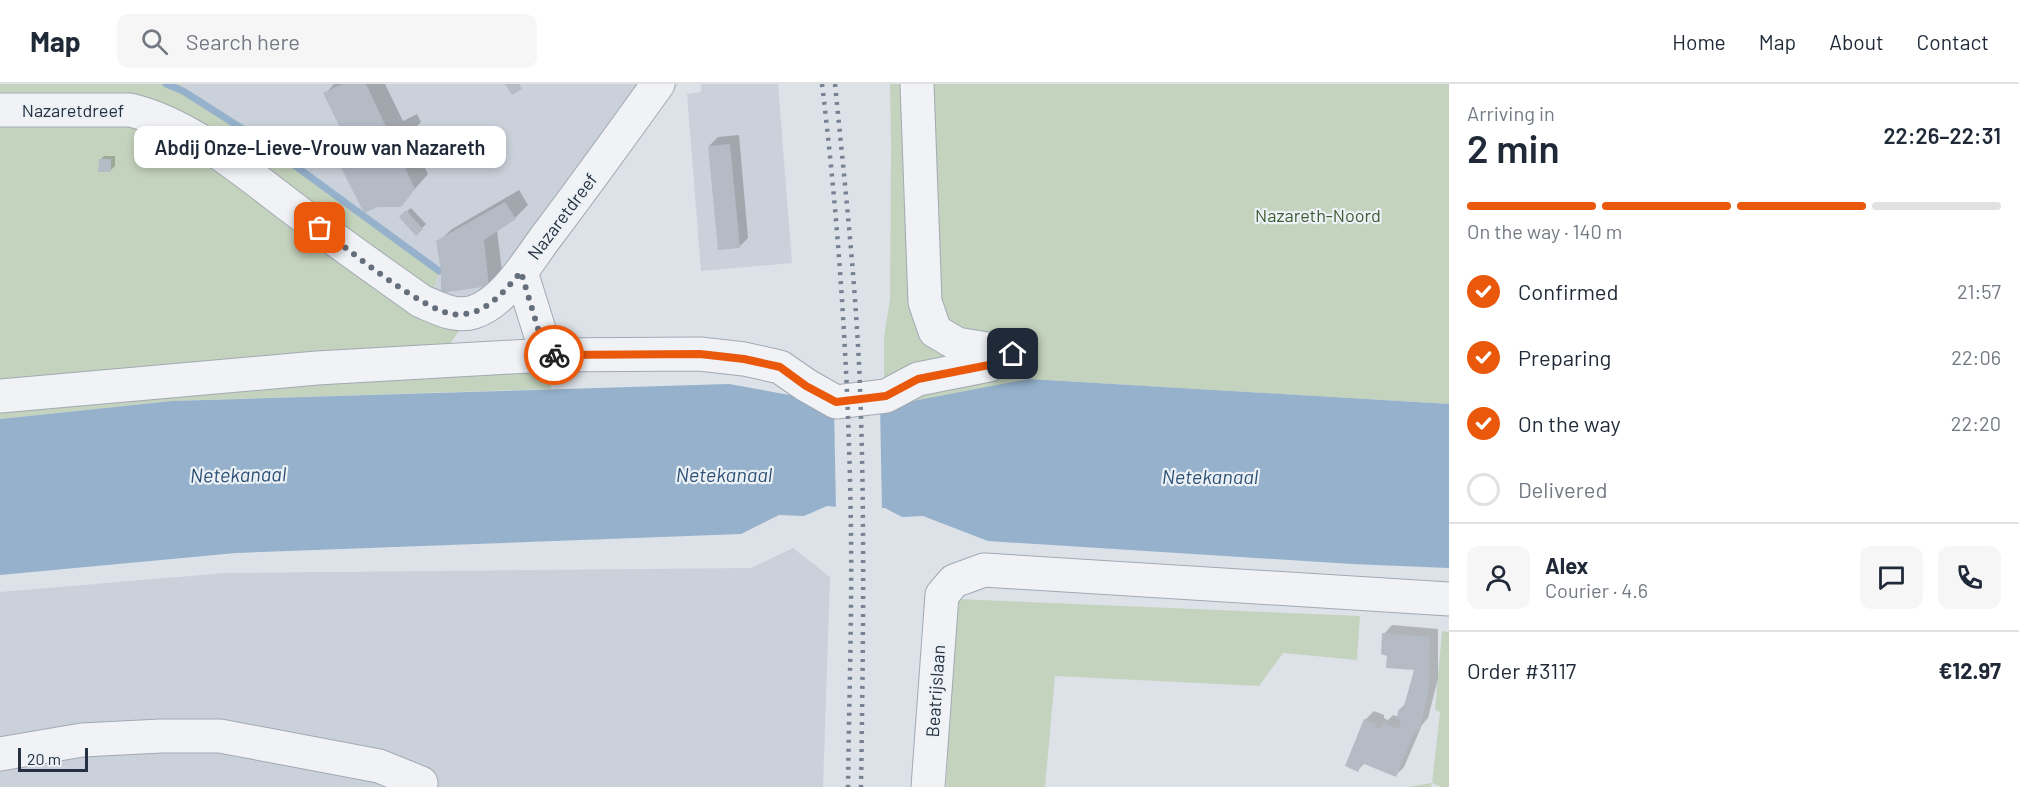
<!DOCTYPE html>
<meta charset="utf-8">
<style>
body{margin:0;font-family:Barlow,sans-serif;background:#f6f6f7;color:#1f2937;height:100vh;display:flex;flex-direction:column;font-size:22px;white-space:nowrap}
*{box-sizing:border-box;margin:0}
p{font-size:20px;color:#747a83}
.icon{flex:none;width:33px;height:33px;fill:none;stroke:currentColor;stroke-width:2;stroke-linecap:round;stroke-linejoin:round}
.map{position:relative;flex:1;overflow:hidden}
.sheet{display:flex;flex-direction:column;background:#fff;width:570px}
.sheet>*{flex:none}
.scale{position:absolute;left:18px;bottom:15px;width:70px;box-sizing:border-box;padding-left:6px;border:3px solid #253040;border-top:0;font-size:16px;line-height:21px;white-space:nowrap;color:#253040;-webkit-text-stroke:4px #ecf1f6;paint-order:stroke}
.pin{position:absolute;display:grid;place-items:center;width:51px;height:51px;color:#fff;margin:-26px;border-radius:12px;box-shadow:0 3px 9px #0006}
.courier{position:absolute;display:grid;place-items:center;width:60px;height:60px;margin:-30px;border:4px solid #ea580c;border-radius:50%;background:#fff;color:#222;box-shadow:0 2px 8px #0007}
.bubble{position:absolute;height:42px;border-radius:12px;background:#fff;box-shadow:0 3px 9px #0003;font-size:20px;font-weight:600;line-height:42px;text-align:center}
.headline em{font-style:normal;font-weight:600}
.headline div{display:flex;flex-direction:column-reverse}
.headline{display:flex;align-items:center;justify-content:space-between;height:102px;padding:0 18px}
h1{font-size:39px;font-weight:600;line-height:45px}
.bar{display:grid;grid-template-columns:repeat(4,1fr);gap:9px 6px;align-content:center;height:72px;padding:0 18px}
.bar i{height:8px;border-radius:4px;background:#e0e1e3}
.bar .active{background:#ea580c}
.bar p{grid-column:span 4}
.line{display:flex;align-items:center;gap:15px;padding:0 18px;border-top:2px solid #e0e1e3}
.line div{flex:1}
.round{display:grid;place-items:center;flex:none;width:63px;height:63px;border-radius:12px;background:#f6f6f7}
ol{padding:0 18px;list-style:none}
li{display:flex;align-items:center;gap:18px;height:66px}
li p{margin-inline-start:auto}
li .icon{padding:6px;border-radius:50%;background:#ea580c;color:#fff;stroke-width:4}
li:last-child{color:#747a83}
li i{width:33px;height:33px;border:3px solid #e0e1e3;border-radius:50%}
header{display:flex;align-items:center;gap:36px;box-sizing:border-box;height:84px;padding:0 30px;background:#fff;border-bottom:2px solid #e0e1e3}
header strong{font-size:28px}
nav{display:flex;gap:33px;margin-inline-start:auto;font-size:21px}
.search{width:420px;height:54px;background:#f6f6f7;display:flex;align-items:center;gap:15px;box-sizing:border-box;padding:0 21px;border-radius:12px;color:#747a83;font-size:22px}
main{display:flex;flex:1;min-height:0}
.map>svg:first-child{display:block}
</style>
<header>
<strong>Map</strong>
<div class="search"><svg class="icon" aria-label="search" viewBox="0 0 24 24"><circle cx="10" cy="10" r="6"/><path d="M15 15l6 6"/></svg>Search here</div>
<nav><a>Home</a><a>Map</a><a>About</a><a>Contact</a></nav>
</header>
<main>
<div class="map">
<svg width="1449" height="703" viewBox="0 0 1449 703">
<rect width="100%" height="100%" fill="#dde2e8"/>
<path fill="#cbd1da" d="M182,0H678L603,106L532,201L425,235L439,187L257,54L183,7Z
M701,0H778L792,179L701,187L687,10L701,8Z
M793,464L830,493L823,703H0V508L226,489L751,484Z"/>
<path fill="#c4d3be" d="M0,0H182L183,7L257,54L439,187L425,235L462,243L435,281L552,278L551,305L172,317L0,335Z
M890,0H1449V320L1029,295L891,328L884,301V253L890,215L891,61Z
M956,515L1360,532L1357,576L1283,569L1259,602L1055,592L1045,703H946Z
M1442,547L1449,548V703H1442L1432,699L1431,703H1407L1432,699L1440,628L1435,626Z"/>
<path fill="#95b1cb" d="M1029,295L1449,320V484L1352,480L988,457L923,432L902,433L885,424L856,425L827,422L804,432L779,431L741,450L236,469L0,491V335L172,317L729,300L801,313L892,321Z"/>
<path fill="#dde2e8" d="M880,319L882,427L836,426L834,323Z"/>
<path fill="#0003" d="M334,0H385L403,37L417,30L421,38L409,50L428,90L400,122L329,56L342,44L325,10Z
M739,51L748,154L739,163L709,62L718,53Z
M104,72H115V82L111,86L100,76Z
M519,106L528,121L515,134L497,146L502,187L488,200L438,158L452,145Z
M411,124L426,140L416,150L401,133Z
M1392,541L1438,545V595L1428,634L1422,641L1404,683L1395,692L1365,679L1358,686L1365,636L1374,627L1384,631V634L1388,636L1393,631L1398,633L1400,625L1406,619L1416,585L1388,571L1384,550Z"/>
<g fill="none" stroke-linecap="round" stroke-linejoin="round">
<path stroke="#95b1cb" stroke-width="7" d="M166,0L183,7L257,54L439,187"/>
</g>
<path fill="#b4bbc5" d="M342,0H366L389,49L404,42L408,53L394,60L415,105L401,123H378L364,129L327,56L342,48L323,9Z
M505,0H519L522,5L512,11Z
M730,60L740,164L718,166L708,62Z
M99,75H111V88H98Z
M505,118L516,135L484,156L489,202L441,209V187L436,157Z
M406,126L423,145L416,152L399,133Z
M1382,549L1430,553L1429,605L1420,644L1413,651L1396,693L1362,679L1358,688L1345,682L1364,635L1376,640L1375,643L1380,645L1383,639L1399,645L1401,636L1396,635L1399,625L1403,626L1414,586L1386,584L1387,572L1381,570Z"/>
<g fill="none" stroke-linecap="round" stroke-linejoin="round">
<g stroke="#a2a9b2" stroke-width="35">
<path id="minor" d="M917,0L925,218L935,247L957,260L1011,269
M0,26H130C190,40 246,89 294,125C336,157 379,187 421,217C438,224 455,234 474,228C506,217 529,175 549,149C586,100 622,50 658,0
M521,188L547,271
M0,312L317,284L547,271L700,270L744,275L780,283L806,301L836,318L886,312L918,295L989,281L1013,270
M0,670L82,656L161,652H220L379,682L421,699
M928,703L942,511L954,497L984,486L1449,515"/>
</g>
<use href="#minor" stroke="#f0f2f6" stroke-width="33"/>
<path stroke="#758293" stroke-width="4.5" stroke-dasharray="3 6" stroke-linecap="butt" d="M822,0C840,149 849,299 851,449C852,533 849,618 848,703
M835,0C845,101 856,202 860,303C865,436 863,570 861,703"/>
</g>
<g fill="none" stroke-linecap="round" stroke-linejoin="round">
<path stroke="#656e7b" stroke-width="6" stroke-dasharray="0 10.8" d="M320,144C349,166 419,224 452,230C457,231 466,230 471,229C491,224 508,203 521,188L546,271H554"/>
<path stroke="#ea580c" stroke-width="8" d="M554,271L700,270L744,275L780,283L806,302L836,318L886,312L918,295L989,281L1013,270"/>
</g>
<g text-anchor="middle" dominant-baseline="central" stroke-width="4.5" stroke-linejoin="round" paint-order="stroke">
<g font-size="18" fill="#253040" stroke="#ecf1f6">
<text x="73" y="26">Nazaretdreef</text>
<text transform="translate(562 132) rotate(-53)">Nazaretdreef</text>
<text transform="translate(935 607) rotate(-86)">Beatrijslaan</text>
</g>
<g font-size="18" fill="#3c5c32" stroke="#ecf1f6">
<text x="1318" y="131">Nazareth-Noord</text>
</g>
<g font-size="20" font-style="italic" fill="#2d5176" stroke="#ecf1f6">
<text transform="translate(238 390) rotate(-1)">Netekanaal</text>
<text x="724" y="390">Netekanaal</text>
<text x="1210" y="392">Netekanaal</text>
</g>
</g>
</svg>
<div class="scale">20 m</div>
<div class="pin" style="left:320px;top:144px;background:#ea580c"><svg class="icon" aria-label="bag" viewBox="0 0 24 24"><path d="M5 8h14l-1 12H6zM9 8a3 3 0 0 1 6 0"/></svg></div>
<div class="pin" style="left:1013px;top:270px;background:#1f2937"><svg class="icon" aria-label="home" viewBox="0 0 24 24"><path d="M3 11l9-7 9 7M6 9v11h12V9"/></svg></div>
<div class="courier" style="left:554px;top:271px"><svg class="icon" aria-label="bike" viewBox="0 0 24 24"><circle cx="6" cy="16" r="4"/><circle cx="18" cy="16" r="4"/><path d="M6 16l4-8h5l3 8M10 8l3 8H6M13 5h3"/></svg></div>
<div class="bubble" style="left:134px;top:42px;width:372px">Abdij Onze-Lieve-Vrouw van Nazareth</div>
</div>
<section class="sheet">
<div class="headline"><div><h1>2 min</h1><p>Arriving in</p></div><em>22:26–22:31</em></div>
<div class="bar"><i class="active"></i><i class="active"></i><i class="active"></i><i></i><p>On the way · 140 m</p></div>
<ol>
<li><svg class="icon" aria-label="check" viewBox="0 0 24 24"><path d="M5 12l5 5 9-10"/></svg>Confirmed<p>21:57</p></li>
<li><svg class="icon" aria-label="check" viewBox="0 0 24 24"><path d="M5 12l5 5 9-10"/></svg>Preparing<p>22:06</p></li>
<li><svg class="icon" aria-label="check" viewBox="0 0 24 24"><path d="M5 12l5 5 9-10"/></svg>On the way<p>22:20</p></li>
<li><i></i>Delivered</li>
</ol>
<div class="line" style="height:108px"><a class="round"><svg class="icon" aria-label="person" viewBox="0 0 24 24"><circle cx="12" cy="8" r="4"/><path d="M4 21q1-7 8-7t8 7"/></svg></a><div><b>Alex</b><p>Courier · 4.6</p></div><a class="round"><svg class="icon" aria-label="chat" viewBox="0 0 24 24"><path d="M4 5h16v11H9l-5 4z"/></svg></a><a class="round"><svg class="icon" aria-label="phone" viewBox="0 0 24 24"><path d="M5 4h4l2 5-3 2q2 4 5 5l2-3 5 2v4C11 20 4 13 5 4z"/></svg></a></div>
<div class="line" style="height:78px"><div>Order #3117</div><b>€12.97</b></div>
</section>
</main>
